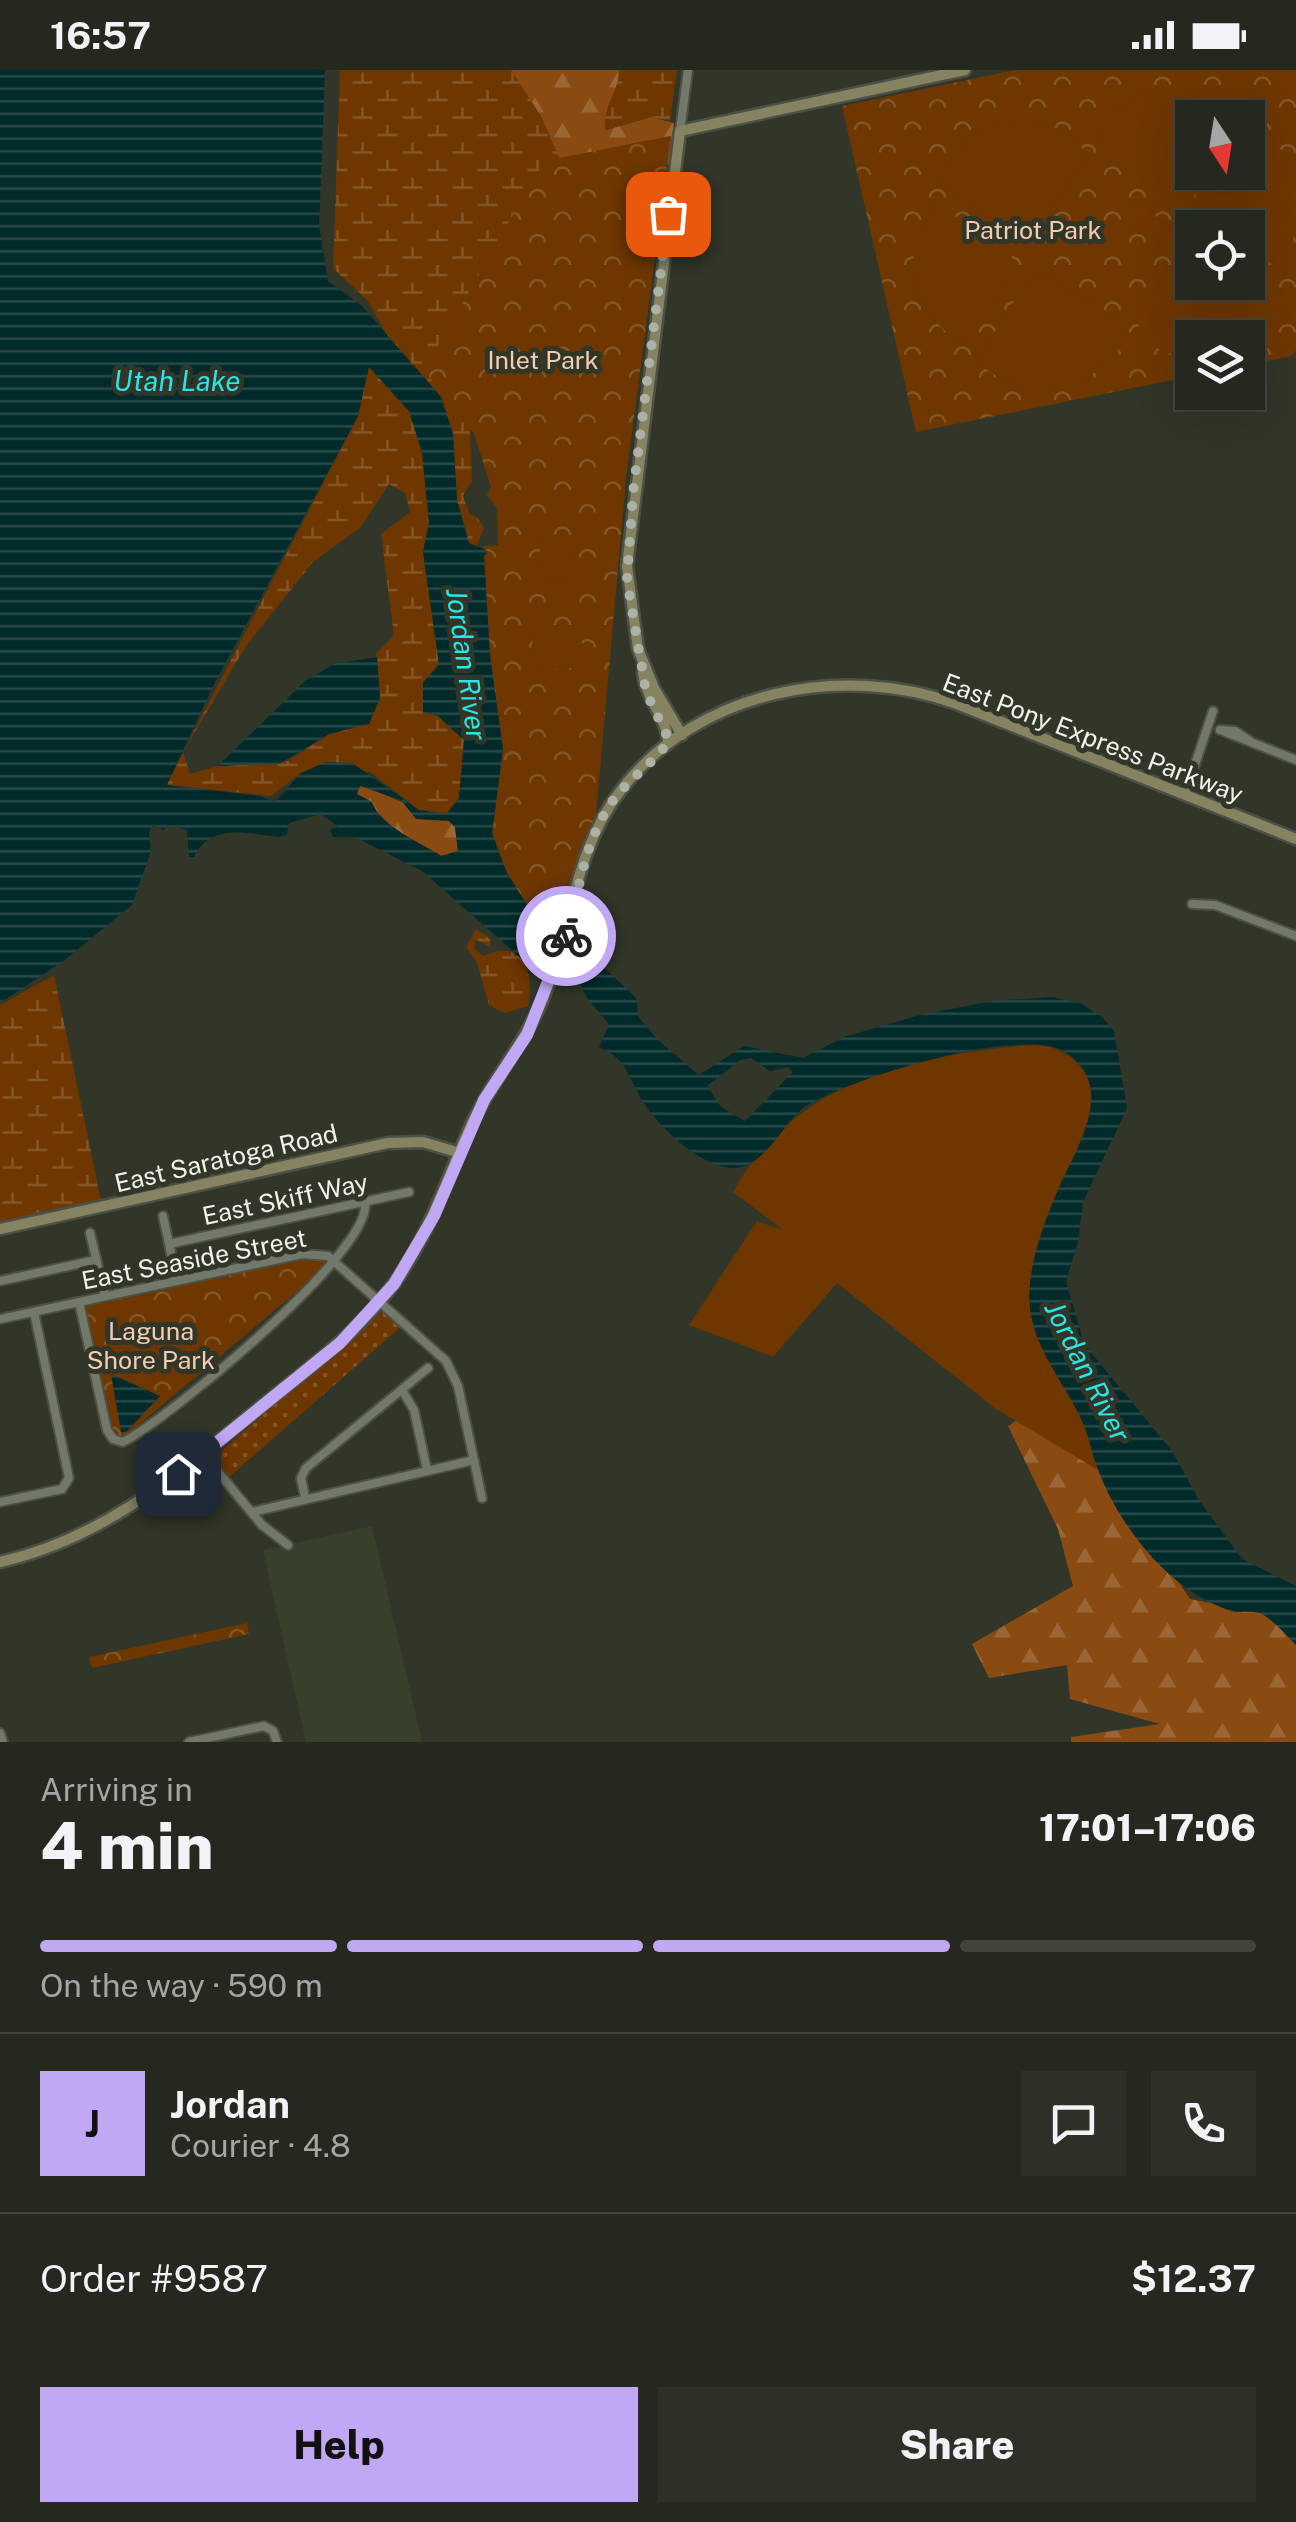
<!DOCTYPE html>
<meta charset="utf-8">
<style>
body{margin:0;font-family:"Public Sans",sans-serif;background:#2d3027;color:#f1f3f6;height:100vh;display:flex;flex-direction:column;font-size:38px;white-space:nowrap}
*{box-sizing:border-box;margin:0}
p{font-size:32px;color:#a3a6a4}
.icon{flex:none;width:55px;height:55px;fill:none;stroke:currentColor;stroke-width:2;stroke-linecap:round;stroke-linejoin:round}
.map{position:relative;height:1672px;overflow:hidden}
.panel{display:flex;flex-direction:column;background:#25281e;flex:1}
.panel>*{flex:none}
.needle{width:65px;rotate:168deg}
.tools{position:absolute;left:1175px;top:30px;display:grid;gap:20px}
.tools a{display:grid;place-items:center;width:90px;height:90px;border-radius:0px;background:#25281e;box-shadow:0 10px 40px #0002,0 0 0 2px #42443c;font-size:50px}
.pin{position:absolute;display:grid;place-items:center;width:85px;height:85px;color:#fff;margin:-42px;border-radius:20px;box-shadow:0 5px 15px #0006}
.courier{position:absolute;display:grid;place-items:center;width:100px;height:100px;margin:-50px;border:8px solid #c0a8f4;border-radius:50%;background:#fff;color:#222;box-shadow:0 2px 12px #0007}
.head em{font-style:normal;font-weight:800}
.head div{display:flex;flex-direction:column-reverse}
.head{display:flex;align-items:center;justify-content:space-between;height:170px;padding:0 40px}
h1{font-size:65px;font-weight:800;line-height:75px}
.bar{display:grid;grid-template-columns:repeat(4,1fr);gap:15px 10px;align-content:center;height:120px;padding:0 40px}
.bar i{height:12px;border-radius:8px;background:#42443c}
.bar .on{background:#c0a8f4}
.bar p{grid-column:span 4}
.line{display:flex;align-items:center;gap:25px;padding:0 40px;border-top:2px solid #42443c}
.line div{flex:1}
.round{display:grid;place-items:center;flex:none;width:105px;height:105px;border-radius:0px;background:#2d3027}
.cta{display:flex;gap:20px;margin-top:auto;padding:20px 40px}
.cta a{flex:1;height:115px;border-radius:0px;background:#c0a8f4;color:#111;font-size:40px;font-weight:800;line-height:115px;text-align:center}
.cta a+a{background:#2d3027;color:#f1f3f6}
.status{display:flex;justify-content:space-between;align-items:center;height:70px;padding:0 50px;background:#25281e;direction:ltr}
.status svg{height:28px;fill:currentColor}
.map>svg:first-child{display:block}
</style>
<div class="status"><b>16:57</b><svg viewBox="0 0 49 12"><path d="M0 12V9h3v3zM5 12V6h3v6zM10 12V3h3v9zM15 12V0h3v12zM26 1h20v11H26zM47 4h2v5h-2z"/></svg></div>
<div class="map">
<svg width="1296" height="1672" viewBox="0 0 1296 1672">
<defs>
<pattern id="grass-dots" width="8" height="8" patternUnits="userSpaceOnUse" patternTransform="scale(2.5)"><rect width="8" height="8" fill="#6e3700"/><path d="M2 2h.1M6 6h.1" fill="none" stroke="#835525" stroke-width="1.8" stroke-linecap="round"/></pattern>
<pattern id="forest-firs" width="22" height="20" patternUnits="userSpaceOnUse" patternTransform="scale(2.5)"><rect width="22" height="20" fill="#8a4b13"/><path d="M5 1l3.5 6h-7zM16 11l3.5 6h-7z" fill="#9b6636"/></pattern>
<pattern id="wetland-marsh" width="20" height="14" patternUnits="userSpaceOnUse" patternTransform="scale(2.5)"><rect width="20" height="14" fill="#6e3700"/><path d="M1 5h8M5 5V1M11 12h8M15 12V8" fill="none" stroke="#835525"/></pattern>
<pattern id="park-crowns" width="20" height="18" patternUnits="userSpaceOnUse" patternTransform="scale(2.5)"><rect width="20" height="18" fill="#6e3700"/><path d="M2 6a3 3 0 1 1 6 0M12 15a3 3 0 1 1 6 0" fill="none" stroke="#835525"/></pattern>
<pattern id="water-rules" width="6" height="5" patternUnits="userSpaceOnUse" patternTransform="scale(2.5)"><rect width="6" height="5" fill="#012a2a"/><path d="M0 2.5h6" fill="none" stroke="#264a49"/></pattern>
</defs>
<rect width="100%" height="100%" fill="#313628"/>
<path fill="#38402c" d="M372,1456L422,1672H306L263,1480Z"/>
<path fill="url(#grass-dots)" d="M386,1238L403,1255L228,1408L212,1389Z"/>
<path fill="url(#forest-firs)" d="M509,0H619C620,22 603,33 606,60L651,47L674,53L669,94L572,118Z
M360,715L449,751L455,757L458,781L442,786C421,773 379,756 372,732L356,724Z
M1055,1326L1190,1529L1282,1547L1296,1559V1672H1071V1667L1160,1654L1070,1629L1067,1595L989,1608L972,1574L1073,1516L1058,1459L1008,1356Z"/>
<path fill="url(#wetland-marsh)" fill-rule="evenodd" d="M340,0H511L541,46L572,117C594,89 608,77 644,71L659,93L469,341L472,411L463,426L470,445L477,447L484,458L476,477L469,473L457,430L453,364L441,327L389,269L368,231L333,198Z
M619,0H677L670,51L651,47L605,60C603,34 620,21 619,0Z
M368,296L409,341L422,382L429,453L423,482L439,594L438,646L464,670L460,728L446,744L419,740L370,702L301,703L271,726L166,715L358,346ZM389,414L405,423L410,442L381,464L394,565L376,584L380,628L369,653L329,664L288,691L218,696L190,704L183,682L246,576L314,491L360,458Z
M476,859L490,869L491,877L476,870L474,878L483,886C522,867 535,902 528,936L504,943L489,935L477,892L466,877Z
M54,905L101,1130L0,1154V935Z"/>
<path fill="url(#park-crowns)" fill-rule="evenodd" d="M1015,0H1296V280L1292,286L1248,295V268H1192V306L916,362L842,36ZM1192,48H1248V102H1192ZM1192,158H1248V212H1192Z
M671,66L626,408L596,745L580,785L558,868L546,862L544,851L527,835L506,801L492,763L503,679L490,586L484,486L487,481L482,476L498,475L497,438L487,425L491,417L474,364L424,300L544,91Z
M310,1186L331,1193L124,1367L112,1364L84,1236Z
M247,1553L249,1564L92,1598L89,1587Z"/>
<path fill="#6e3700" d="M1173,14C1203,18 1222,25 1245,46L1192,48V102L1209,103L1191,130L1176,133L1102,87L1097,67C1116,35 1137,23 1173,14Z
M1017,49L1042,51L1080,70L1084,89L1036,162L1020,166L938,113C955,75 977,58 1017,49Z
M1255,63C1269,71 1292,83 1296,101C1296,123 1296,185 1286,203L1248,179V158L1214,157L1207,139L1230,103L1248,102V75Z
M1134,132L1171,156L1158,175L1121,151Z
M934,133L1010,181L1014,198L965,275C910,243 898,185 934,133Z
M1192,172V212H1248V201L1283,224L1274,246L1248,273V268H1192V287C1164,284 1143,277 1137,248L1184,173Z
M1046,204L1119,251L1124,272C1087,326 1026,335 976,291L1029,208Z
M541,464L574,466L571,512L539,510Z
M531,556H582V591L575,598L535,601Z
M1042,974C1125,999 1083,1065 1059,1118C1043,1154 1024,1205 1031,1245C1038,1284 1070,1319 1084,1355C1090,1370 1093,1385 1098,1400L996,1339L837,1213L773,1287L689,1255L757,1151L783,1160L733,1122C797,1006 920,984 1042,974Z"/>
<path fill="url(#water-rules)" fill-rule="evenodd" d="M0,0H325L319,156L328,211L362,236L441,327L453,364L457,430L469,473L488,481L484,486L490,586L503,679L492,763L506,801L527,835L544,851L546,862L591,885L636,928L639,948L659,971L699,1005L744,976L803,988L844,967L920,945L993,931L1053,927L1082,934L1102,947L1114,961L1127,1038L1083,1132L1078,1172L1066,1211L1084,1274L1172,1381L1199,1430L1242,1489L1296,1516V1575C1286,1565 1274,1551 1262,1544C1254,1540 1242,1543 1232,1541C1217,1537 1197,1526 1185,1517C1146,1488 1114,1443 1097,1397C1092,1383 1089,1367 1083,1353C1068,1318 1037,1283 1031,1244C1024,1204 1043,1156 1058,1120C1076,1079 1118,1019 1067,983C1025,953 848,1009 806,1036C783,1052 765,1098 733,1098C702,1098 660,1058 644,1033C628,1008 628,989 599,977L609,955C600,940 583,929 580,912L563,901L521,888L422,801L355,767H333L330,759L339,757L321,744L289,753L287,764L280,767C246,764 212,752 194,787H189L187,760L169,756L163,760L153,754L149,762L151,781L132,835L66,889L0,933ZM369,297L409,341L422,382L429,453L423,482L439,594L423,613V642L438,646L464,670L459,728L446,744L419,740L352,693L326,692L301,703L275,732L260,726L167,715L212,618L358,346ZM360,716L401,730L416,749L449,751L455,757L458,781L441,786C421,773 380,756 372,732L357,724ZM751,988L770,1001L788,997L793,1002L745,1051L721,1037L707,1016L740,990Z
M377,587L380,628L369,654L329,664L279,694L218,696L305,611L334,594Z
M111,1304L160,1326L126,1362H121Z"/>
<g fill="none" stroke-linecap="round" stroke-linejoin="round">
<g stroke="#4d5145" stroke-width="12">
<path id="street" d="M680,61L688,0
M1220,660L1235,661L1250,671
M1223,661L1296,690
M1185,724L1213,641
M1192,834L1215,835L1296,866
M163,1146L177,1211
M90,1163L105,1226
M169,1174L409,1122
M0,1211L96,1190
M79,1232L107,1360L113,1369L123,1372C168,1349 374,1180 365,1132
M0,1249L302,1184L328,1186L446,1291L458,1316L482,1428
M402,1320L414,1340L427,1400
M203,1384L262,1455L288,1475
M305,1427L301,1408L306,1398L428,1298
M0,1432L62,1419L69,1408L34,1242
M252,1442L474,1390
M0,1663L3,1672
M189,1672L264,1656L273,1661L277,1672"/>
</g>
<g stroke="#4d5145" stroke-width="15">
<path id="secondary" d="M643,602C645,629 670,652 668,674
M682,665L654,618L638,579L627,496L680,61L965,0
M0,1159L388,1073L423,1072L460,1083
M0,1492C106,1468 180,1402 263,1335C310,1297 359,1262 395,1212C431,1162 448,1104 474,1049C494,1008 524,974 542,931C571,862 573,781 621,720C698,620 842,593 957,634L1296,769"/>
</g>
<use href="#street" stroke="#727969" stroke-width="8"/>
<use href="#secondary" stroke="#858362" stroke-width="10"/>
</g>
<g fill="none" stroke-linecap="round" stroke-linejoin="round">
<path stroke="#adb2a7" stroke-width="10" stroke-dasharray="0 18" d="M566,866C580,820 583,775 611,733C627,710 658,690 669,670L646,622L627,510L633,423L668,144"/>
<path stroke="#c0a8f4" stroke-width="12" d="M178,1404L340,1273L394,1214L434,1146L484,1030L527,965L566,866"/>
</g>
<g text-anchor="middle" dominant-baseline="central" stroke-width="10" stroke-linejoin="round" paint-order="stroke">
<g font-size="25" fill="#f2cdb3" stroke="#313628">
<text x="1033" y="160">Patriot Park</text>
<text x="543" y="290">Inlet Park</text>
<text x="151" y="1261">Laguna<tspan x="151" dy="29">Shore Park</tspan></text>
</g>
<g font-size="25" fill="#f0f4eb" stroke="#313628">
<text transform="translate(1093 668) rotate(21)">East Pony Express Parkway</text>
<text transform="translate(226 1088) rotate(-13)">East Saratoga Road</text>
<text transform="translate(285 1129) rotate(-12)">East Skiff Way</text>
<text transform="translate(194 1189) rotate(-11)">East Seaside Street</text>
</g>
<g font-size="28" font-style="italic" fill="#29e5e5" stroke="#313628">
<text x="177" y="310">Utah Lake</text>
<text transform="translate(467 594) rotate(82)">Jordan River</text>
<text transform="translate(1088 1301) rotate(63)">Jordan River</text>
</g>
</g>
</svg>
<div class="tools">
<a><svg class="needle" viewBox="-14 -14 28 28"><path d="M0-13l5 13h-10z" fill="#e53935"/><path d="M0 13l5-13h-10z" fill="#a3a6a4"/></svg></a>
<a><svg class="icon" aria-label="locate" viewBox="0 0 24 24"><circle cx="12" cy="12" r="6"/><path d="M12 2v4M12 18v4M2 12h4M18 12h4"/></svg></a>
<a><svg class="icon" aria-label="layers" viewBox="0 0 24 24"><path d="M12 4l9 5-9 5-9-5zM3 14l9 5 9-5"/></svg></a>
</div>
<div class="pin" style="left:668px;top:144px;background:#ea580c"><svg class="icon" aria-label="bag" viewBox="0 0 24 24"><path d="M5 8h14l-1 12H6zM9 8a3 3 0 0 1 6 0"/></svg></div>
<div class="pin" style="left:178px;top:1404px;background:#1f2937"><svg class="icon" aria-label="home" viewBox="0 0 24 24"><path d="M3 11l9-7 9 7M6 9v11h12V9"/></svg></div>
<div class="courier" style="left:566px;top:866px"><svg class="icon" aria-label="bike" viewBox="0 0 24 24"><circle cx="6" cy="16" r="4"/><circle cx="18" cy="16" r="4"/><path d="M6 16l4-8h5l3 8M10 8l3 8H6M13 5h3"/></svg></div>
</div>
<section class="panel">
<div class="head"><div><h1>4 min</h1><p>Arriving in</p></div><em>17:01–17:06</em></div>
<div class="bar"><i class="on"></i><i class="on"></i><i class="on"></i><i></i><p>On the way · 590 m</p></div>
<div class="line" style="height:180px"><b class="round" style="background:#c0a8f4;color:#111">J</b><div><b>Jordan</b><p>Courier · 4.8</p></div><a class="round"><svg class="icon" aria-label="chat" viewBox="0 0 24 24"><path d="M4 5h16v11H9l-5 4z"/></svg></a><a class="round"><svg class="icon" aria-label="phone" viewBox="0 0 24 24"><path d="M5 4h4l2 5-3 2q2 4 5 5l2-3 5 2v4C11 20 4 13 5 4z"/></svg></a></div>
<div class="line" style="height:130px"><div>Order #9587</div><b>$12.37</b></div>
<div class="cta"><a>Help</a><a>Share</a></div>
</section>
